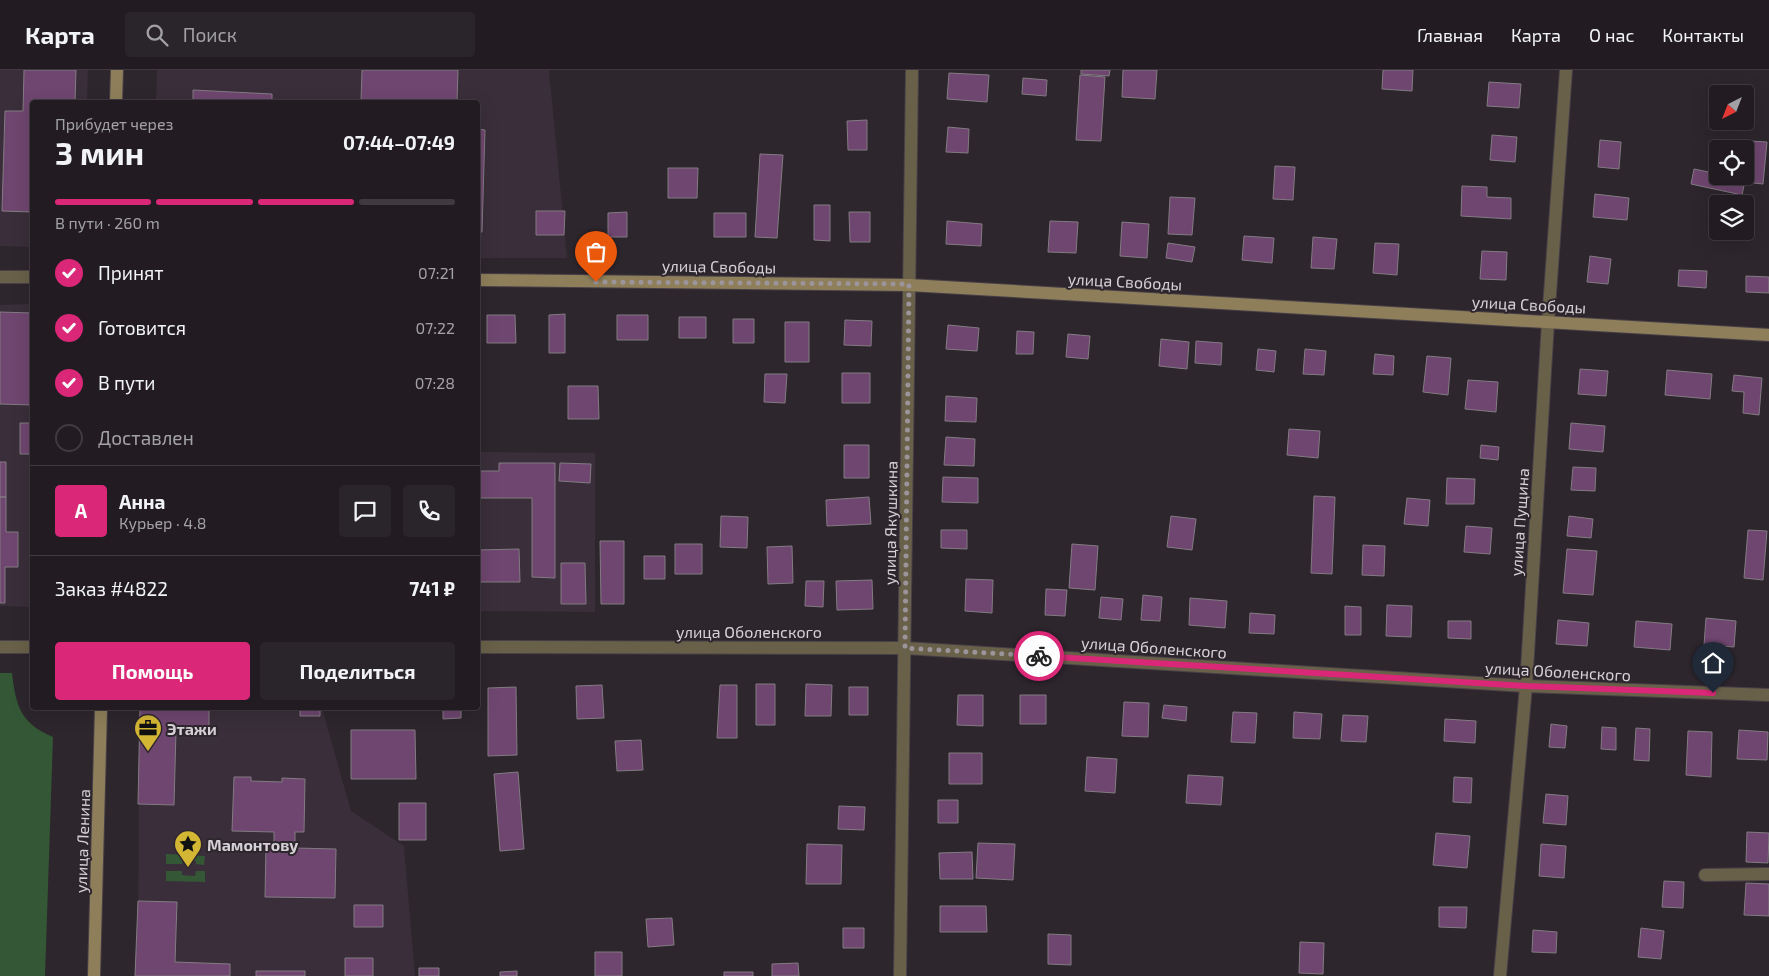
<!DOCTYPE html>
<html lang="ru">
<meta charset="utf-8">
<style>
body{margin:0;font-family:"Exo 2",sans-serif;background:#2a252a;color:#f1f3f6;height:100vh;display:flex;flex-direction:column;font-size:19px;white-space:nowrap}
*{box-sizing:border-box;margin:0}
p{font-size:16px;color:#a2a1a5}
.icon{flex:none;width:28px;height:28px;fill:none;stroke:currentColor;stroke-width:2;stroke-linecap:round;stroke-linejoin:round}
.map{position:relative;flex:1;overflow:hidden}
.details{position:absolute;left:30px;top:30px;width:450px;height:610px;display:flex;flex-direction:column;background:#221c22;border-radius:5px;box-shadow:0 5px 20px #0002,0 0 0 1px #3f3a40}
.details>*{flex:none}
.needle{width:32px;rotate:222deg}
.fabs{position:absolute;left:1709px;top:15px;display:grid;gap:10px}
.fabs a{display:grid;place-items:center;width:45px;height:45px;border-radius:5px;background:#221c22;box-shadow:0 5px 20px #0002,0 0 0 1px #3f3a40;font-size:25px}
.pin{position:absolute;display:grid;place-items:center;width:42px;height:42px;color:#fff;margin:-51px -21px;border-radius:50% 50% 50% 0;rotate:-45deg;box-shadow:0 0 5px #0007}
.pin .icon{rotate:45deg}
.courier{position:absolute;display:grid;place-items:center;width:50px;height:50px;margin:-25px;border:4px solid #db2777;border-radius:50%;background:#fff;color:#222;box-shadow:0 1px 6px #0007}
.summary em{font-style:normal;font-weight:700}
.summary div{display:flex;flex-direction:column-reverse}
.summary{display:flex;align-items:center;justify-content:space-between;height:85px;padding:0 25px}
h1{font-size:32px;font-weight:700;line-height:38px}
.bar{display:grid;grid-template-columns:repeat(4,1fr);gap:8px 5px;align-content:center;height:60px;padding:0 25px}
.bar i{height:6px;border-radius:4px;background:#3f3a40}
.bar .active{background:#db2777}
.bar p{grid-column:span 4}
.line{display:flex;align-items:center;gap:12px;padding:0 25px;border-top:1px solid #3f3a40}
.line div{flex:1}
.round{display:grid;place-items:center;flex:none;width:52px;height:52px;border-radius:5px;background:#2a252a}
ol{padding:0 25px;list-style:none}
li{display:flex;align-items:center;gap:15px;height:55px}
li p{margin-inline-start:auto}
li .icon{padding:5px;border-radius:50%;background:#db2777;color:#fff;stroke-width:4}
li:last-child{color:#a2a1a5}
li i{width:28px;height:28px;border:2px solid #3f3a40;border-radius:50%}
.cta{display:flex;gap:10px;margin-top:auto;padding:10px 25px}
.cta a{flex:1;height:58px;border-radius:5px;background:#db2777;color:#fff;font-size:20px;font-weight:700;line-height:58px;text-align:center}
.cta a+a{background:#2a252a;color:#f1f3f6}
header{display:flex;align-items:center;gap:30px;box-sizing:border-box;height:70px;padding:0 25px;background:#221c22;border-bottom:1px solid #3f3a40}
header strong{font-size:24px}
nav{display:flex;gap:28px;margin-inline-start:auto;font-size:18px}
.search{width:350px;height:45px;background:#2a252a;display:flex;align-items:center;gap:12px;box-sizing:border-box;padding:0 18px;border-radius:5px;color:#a2a1a5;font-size:19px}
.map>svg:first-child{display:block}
</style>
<header>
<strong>Карта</strong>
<div class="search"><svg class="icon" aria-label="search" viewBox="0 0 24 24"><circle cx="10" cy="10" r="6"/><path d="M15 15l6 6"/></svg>Поиск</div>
<nav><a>Главная</a><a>Карта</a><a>О нас</a><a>Контакты</a></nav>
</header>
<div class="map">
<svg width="1769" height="906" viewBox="0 0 1769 906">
<rect width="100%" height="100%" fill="#2d262d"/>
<path fill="#392e39" d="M0,0H88L87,32H32V177L0,176Z
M157,0H549L567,188H478V32H156Z
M32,234V537L0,536V235Z
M478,382L595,383V542L478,541Z
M139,638H322L351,741L404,776L415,906H138Z"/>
<path fill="#345835" d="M0,603H12C16,636 20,653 53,667L45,906H0Z
M166,784L205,786L204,795L196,794V791L183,790L182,794H166Z
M166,801H182V805L195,806L196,801H205V812L166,811Z"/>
<path fill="#6e466f" stroke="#837b83" d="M24,0H76L75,32H32V142L2,141L5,41H23Z
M362,0H458L457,32L361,30Z
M1081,0H1110L1109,6L1081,4Z
M1123,0H1157L1155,29L1122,27Z
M1383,0H1413L1412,21L1382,19Z
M949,3L989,5L987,32L947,29Z
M1080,5L1105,7L1101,71L1076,70Z
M1023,8L1047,10L1046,26L1022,24Z
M1489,12L1521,14L1519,38L1487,36Z
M193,20L272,24V32H193Z
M301,30L367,32H301Z
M867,50V80H848L847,51Z
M948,57L969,59L968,83L946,82Z
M478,59L485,60L482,162H478Z
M1492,65L1517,67L1515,92L1490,90Z
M1600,70L1621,72L1619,99L1598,97Z
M1750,71L1767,72L1763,114L1745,112Z
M760,84L783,85L777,168L755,167Z
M1275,96L1295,97L1293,130L1273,129Z
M668,98H698L697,128H668Z
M1694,99L1718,104V106H1726L1745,111L1742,125L1691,114Z
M1462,116L1487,117V127L1511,128V149L1461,146Z
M1595,124L1629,128L1627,150L1593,147Z
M1170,127L1195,128L1192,165L1168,164Z
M814,135H830V171L814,170Z
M536,141H565L564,165H536Z
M627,142V167H608V143Z
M849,142H870V172H850Z
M714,143H746V167H714Z
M947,151L982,154L981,176L946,174Z
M1050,151L1078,152L1076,183L1048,182Z
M1122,152L1149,154L1147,188L1120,186Z
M1244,166L1274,168L1272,193L1242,190Z
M1313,167L1337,169L1334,199L1311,198Z
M1168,173L1195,177L1192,192L1166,188Z
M1375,173L1399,174L1397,205L1373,203Z
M1482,181L1507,182L1506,210L1480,209Z
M1590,186L1611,189L1608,214L1587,212Z
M1679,200L1707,201L1706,218L1678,216Z
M1746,206L1769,207V223L1746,222Z
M0,242L32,243V335L0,334Z
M565,244V283H549V245Z
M487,245H515L516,273H487Z
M617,245H648V270H617Z
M679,247H706V268H679Z
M733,249H754V273H733Z
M845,250L872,251L871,276L844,275Z
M785,252H809V292H785Z
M948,255L979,258L977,281L946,279Z
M1017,261L1034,262L1033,284H1016Z
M1068,264L1090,266L1088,289L1066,287Z
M1161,269L1189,272L1187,299L1159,296Z
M1196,271L1222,273L1221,295L1195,293Z
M1258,279L1276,281L1274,302L1256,300Z
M1305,279L1326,281L1324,305L1303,304Z
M1375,284L1394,286L1393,305L1373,304Z
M1427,286L1451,288L1448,325L1423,322Z
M1580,299L1608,301L1606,326L1578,324Z
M1667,300L1712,304L1710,329L1665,325Z
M842,303H870V333H842Z
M765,304H787L785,333L764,332Z
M1734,305L1762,308L1759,345L1743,343L1744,322L1732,321Z
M1468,310L1498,312L1496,342L1465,339Z
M568,316H598L599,349H568Z
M946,326L977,328L976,352L945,351Z
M20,353H32V384H20Z
M1571,353L1605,356L1603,382L1569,379Z
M1289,359L1320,361L1318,388L1287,385Z
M946,367L975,369L974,396L944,395Z
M844,375H869V408H844Z
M1481,375L1499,377L1498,390L1480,388Z
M0,392H6V427H0Z
M499,393H555V508L532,507V428H478V401H499Z
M560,393L591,394L590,413L559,411Z
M1573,397L1596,398L1595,421L1571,420Z
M943,407L978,408V433L942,432Z
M1447,408L1475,409L1474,434H1446Z
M1314,426L1335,427L1332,504L1311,503Z
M0,427H6V462H18V497H5V533H0Z
M869,427L871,454L827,456L826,430Z
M1407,428L1430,430L1428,456L1404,454Z
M721,446L748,447L747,478L720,477Z
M1171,446L1196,449L1192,480L1167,477Z
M1569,446L1593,449L1591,468L1567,466Z
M1466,456L1492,458L1490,484L1464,482Z
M941,460H967V479L941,478Z
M1748,460L1767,461L1763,510L1744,508Z
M600,471H624V534H601Z
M675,474H702V504H675Z
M1072,474L1098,476L1095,520L1069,518Z
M1363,475L1385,476L1384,506L1362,505Z
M792,476L793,513L768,514L767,477Z
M519,479L520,512H478V480Z
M1567,479L1597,481L1593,525L1563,523Z
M644,486H665V509H644Z
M561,493H585L586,534H561Z
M966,509L993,510L992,543L965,541Z
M872,510L873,539L837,540L836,511Z
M806,511H824L823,537L805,536Z
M1046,519L1067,520L1065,546L1045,545Z
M1143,525L1162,527L1160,551L1141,550Z
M1101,527L1123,529L1121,550L1099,548Z
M1190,528L1227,531L1225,558L1189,555Z
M1387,535L1412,536L1411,567L1386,566Z
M1345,536L1361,537V565H1345Z
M1250,543L1275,545L1274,564L1249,563Z
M1706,548L1736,551L1734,577L1704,575Z
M1558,550L1589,553L1587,576L1556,574Z
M1448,551H1471V569L1448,568Z
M1636,551L1672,554L1670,580L1634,577Z
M756,614H775V655H756Z
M806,614L832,615L831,646H805Z
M602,615L604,648L577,649L576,616Z
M720,615H737V668H717Z
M516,617L517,685L488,686V618Z
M849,617H868V645H849Z
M958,625H983V656L957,655Z
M1020,625H1046V654H1020Z
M1124,632L1149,633L1148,667L1122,666Z
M1164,635L1187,637L1186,651L1162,648Z
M140,638H209V662L176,661L174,735L138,734Z
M300,638H320V646H300Z
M443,638H461V648L443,649Z
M1233,642L1257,643L1255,673L1231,672Z
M1294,642L1322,644L1320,669L1293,668Z
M1343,645L1368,646L1366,672L1341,671Z
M1445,649L1476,651L1475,673L1444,671Z
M1551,654L1567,656L1565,678L1549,677Z
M1602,657L1616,658V680L1601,679Z
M1636,658L1650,659L1649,691L1634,690Z
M351,660H415L416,709H351Z
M1739,660L1768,662L1767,690L1737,689Z
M1688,661L1712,662L1711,707L1686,705Z
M641,670L643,700L617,701L615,671Z
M949,683H982V714H949Z
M1087,687L1117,689L1115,723L1085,721Z
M518,702L524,779L500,781L494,704Z
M1188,705L1223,707L1221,735L1186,733Z
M234,707H251V711L282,712V708L305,709L304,762H295V778L336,779L335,828L265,827L266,776L274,777V762L232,761Z
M1454,707L1472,708L1471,733L1453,732Z
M1546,724L1568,726L1566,755L1543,753Z
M938,730H958V753H938Z
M399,733H426V770H399Z
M839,736L865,737L864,760L838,759Z
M1747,762L1769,763L1768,793L1746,792Z
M1436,763L1470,766L1467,798L1433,795Z
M978,773L1015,774L1013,810L976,808Z
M807,774L842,775L841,814H806Z
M1541,774L1566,776L1564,808L1539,806Z
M972,782L973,809H940L939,783Z
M1664,811L1684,812L1683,838L1662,837Z
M1746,813L1769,814V846L1744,845Z
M138,831L177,832L175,892L230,894V906H135Z
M354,835H383V857H354Z
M940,836H986L987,862H940Z
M1439,837H1467L1466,858L1439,857Z
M672,848L674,875L648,877L646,849Z
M843,858H864V878H843Z
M1641,858L1664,861L1661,889L1638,887Z
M1533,860L1557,862L1556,883L1532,882Z
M1048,864L1071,865V895L1048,894Z
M1300,872L1324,873L1323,904L1299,903Z
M595,882H622V906H595Z
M345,888H373V906H345Z
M798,893L799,906H772V894Z
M419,898H439V906H419Z
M256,901H305V906H256Z
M517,901V906H500V902Z
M724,902H753V906H724Z"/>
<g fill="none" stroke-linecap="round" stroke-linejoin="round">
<g stroke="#484148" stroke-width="14">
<path id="street" d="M0,207H32
M0,577H32
M478,577L905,578L1526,616L1769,625
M1705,805L1769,804
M900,906L912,0
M1500,906L1526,616L1548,252L1566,0"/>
</g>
<g stroke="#484148" stroke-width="14">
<path id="secondary" d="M116,32L117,0
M478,210L909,215L1769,265
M94,906L101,638"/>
</g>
<use href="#street" stroke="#696049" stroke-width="12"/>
<use href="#secondary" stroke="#8e7f5a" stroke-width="12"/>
</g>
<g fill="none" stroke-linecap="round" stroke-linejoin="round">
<path stroke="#9b959b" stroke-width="5" stroke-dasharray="0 9" d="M596,212L909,214L905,578L1039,586"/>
<path stroke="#db2777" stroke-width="6" d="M1039,586L1526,616L1713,623"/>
</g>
<defs>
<g id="office-pin" transform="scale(1.4375)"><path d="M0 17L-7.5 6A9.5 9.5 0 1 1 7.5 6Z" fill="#d4b635" stroke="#2d262d"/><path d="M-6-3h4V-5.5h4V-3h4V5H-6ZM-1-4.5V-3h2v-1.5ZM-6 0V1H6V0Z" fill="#111"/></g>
<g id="sight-pin" transform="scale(1.4375)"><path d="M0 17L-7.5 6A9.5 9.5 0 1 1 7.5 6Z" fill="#d4b635" stroke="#2d262d"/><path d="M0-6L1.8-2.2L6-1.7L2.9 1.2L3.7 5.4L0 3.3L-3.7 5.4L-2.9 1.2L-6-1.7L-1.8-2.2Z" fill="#111"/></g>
</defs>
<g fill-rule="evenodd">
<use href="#office-pin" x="148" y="658"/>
<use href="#sight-pin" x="188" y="774"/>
</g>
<g text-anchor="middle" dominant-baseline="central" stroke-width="4" stroke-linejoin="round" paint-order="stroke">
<g font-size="16" fill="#d6d1d6" stroke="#2d262d">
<text transform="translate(719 196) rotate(1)">улица Свободы</text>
<text transform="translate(1125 211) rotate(3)">улица Свободы</text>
<text transform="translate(1529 234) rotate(3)">улица Свободы</text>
<text transform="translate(1519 452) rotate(-86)">улица Пущина</text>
<text transform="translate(890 453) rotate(-89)">улица Якушкина</text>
<text x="749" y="561">улица Оболенского</text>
<text transform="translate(1154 577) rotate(4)">улица Оболенского</text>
<text transform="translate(1558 601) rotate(3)">улица Оболенского</text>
<text transform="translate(82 771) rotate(-88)">улица Ленина</text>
</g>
<g font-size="16" font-weight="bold" fill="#d6d1d6" stroke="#2d262d" text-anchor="start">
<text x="167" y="658">Этажи</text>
<text x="207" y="774">Мамонтову</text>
</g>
</g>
</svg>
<div class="fabs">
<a><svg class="needle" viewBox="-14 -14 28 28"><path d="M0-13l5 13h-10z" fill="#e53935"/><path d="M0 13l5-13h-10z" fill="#a2a1a5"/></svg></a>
<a><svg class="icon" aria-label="locate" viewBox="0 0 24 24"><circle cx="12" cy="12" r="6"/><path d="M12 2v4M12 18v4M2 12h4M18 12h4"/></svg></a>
<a><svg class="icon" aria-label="layers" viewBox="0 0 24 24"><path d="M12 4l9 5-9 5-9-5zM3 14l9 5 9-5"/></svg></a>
</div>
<div class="pin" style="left:596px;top:212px;background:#ea580c"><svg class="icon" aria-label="bag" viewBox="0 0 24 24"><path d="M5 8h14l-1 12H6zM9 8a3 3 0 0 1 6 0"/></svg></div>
<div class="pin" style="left:1713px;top:623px;background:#1f2937"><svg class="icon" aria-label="home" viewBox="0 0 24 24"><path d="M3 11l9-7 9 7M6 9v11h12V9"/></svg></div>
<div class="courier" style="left:1039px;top:586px"><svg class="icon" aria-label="bike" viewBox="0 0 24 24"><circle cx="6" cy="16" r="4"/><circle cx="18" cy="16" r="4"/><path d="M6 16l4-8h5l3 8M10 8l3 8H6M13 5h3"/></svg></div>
<section class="details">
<div class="summary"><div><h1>3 мин</h1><p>Прибудет через</p></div><em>07:44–07:49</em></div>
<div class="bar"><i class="active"></i><i class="active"></i><i class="active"></i><i></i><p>В пути · 260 m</p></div>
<ol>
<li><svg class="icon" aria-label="check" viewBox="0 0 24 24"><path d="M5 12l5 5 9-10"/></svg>Принят<p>07:21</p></li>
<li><svg class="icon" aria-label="check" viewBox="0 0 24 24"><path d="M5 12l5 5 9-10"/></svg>Готовится<p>07:22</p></li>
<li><svg class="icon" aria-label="check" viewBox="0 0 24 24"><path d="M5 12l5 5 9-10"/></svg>В пути<p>07:28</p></li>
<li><i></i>Доставлен</li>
</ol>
<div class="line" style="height:90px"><b class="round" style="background:#db2777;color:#fff">А</b><div><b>Анна</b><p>Курьер · 4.8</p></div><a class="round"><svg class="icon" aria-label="chat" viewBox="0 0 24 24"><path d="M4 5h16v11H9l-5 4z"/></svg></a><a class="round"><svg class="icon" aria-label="phone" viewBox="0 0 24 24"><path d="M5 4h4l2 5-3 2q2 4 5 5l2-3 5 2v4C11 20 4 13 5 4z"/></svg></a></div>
<div class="line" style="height:65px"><div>Заказ #4822</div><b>741 ₽</b></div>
<div class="cta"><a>Помощь</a><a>Поделиться</a></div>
</section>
</div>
